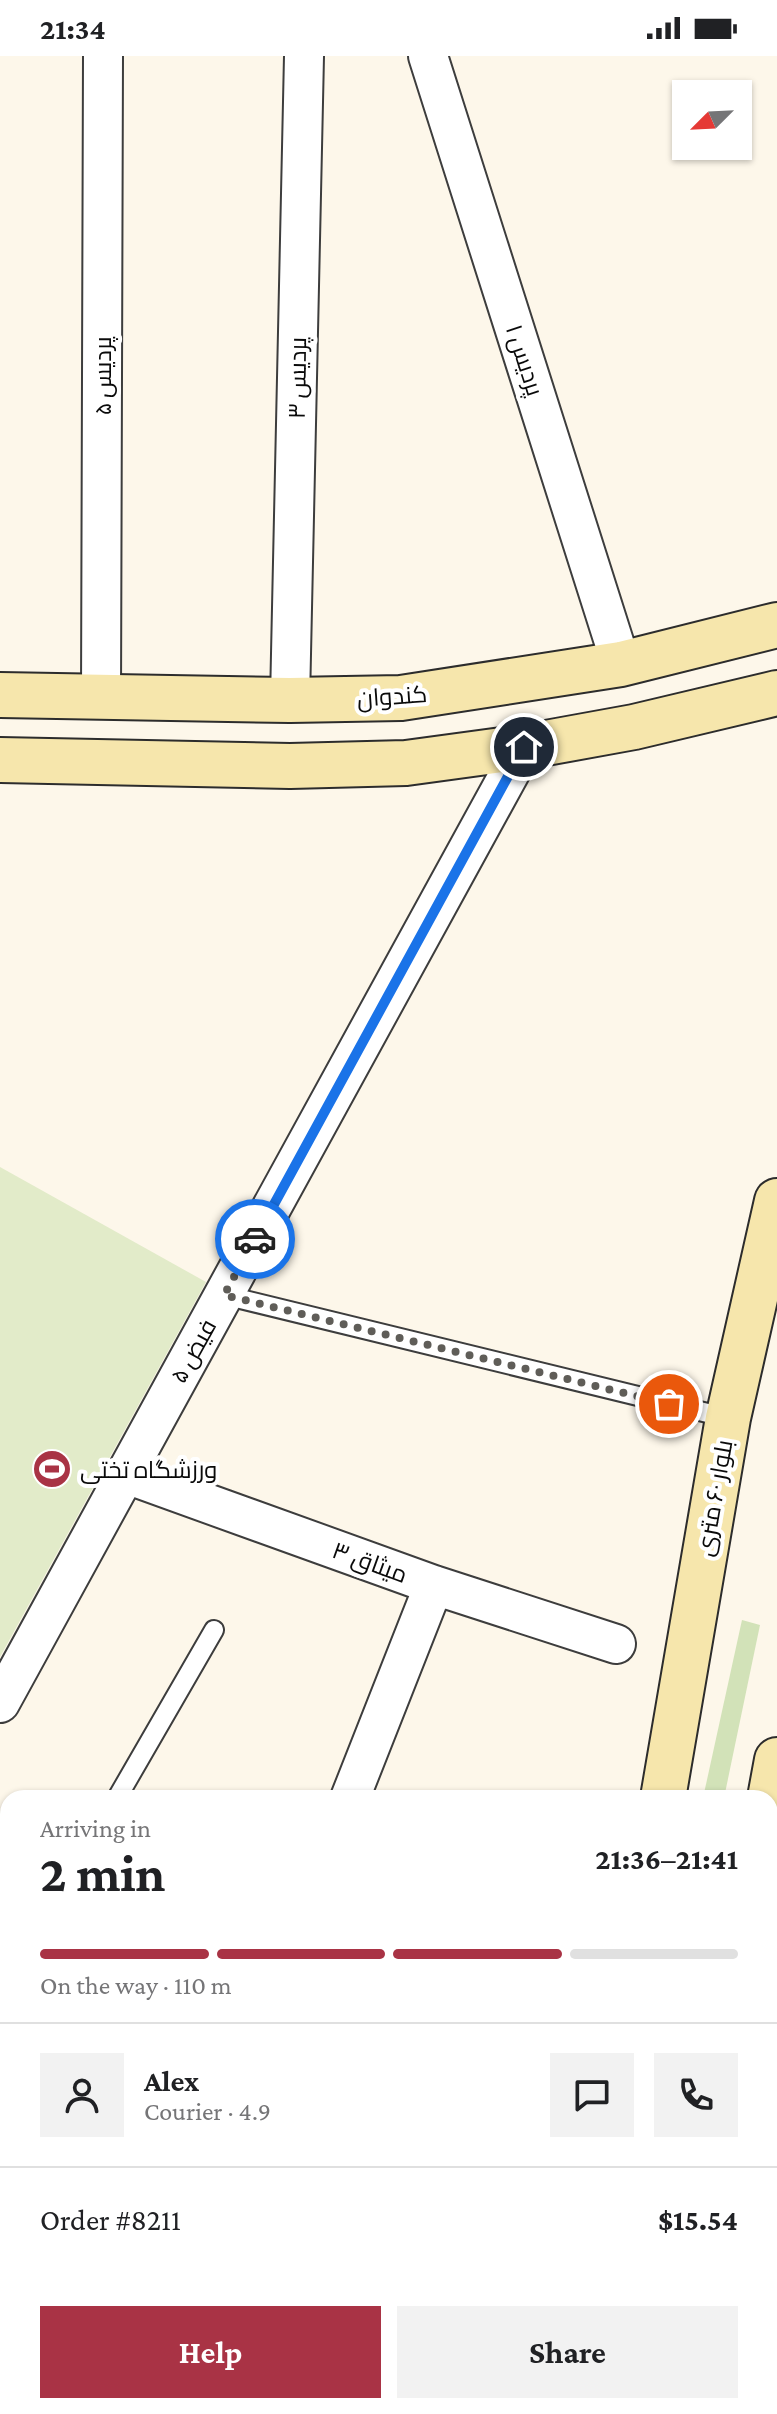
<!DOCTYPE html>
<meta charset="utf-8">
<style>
body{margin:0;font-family:"Crimson Pro",Cairo,serif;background:#f2f2f2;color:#202124;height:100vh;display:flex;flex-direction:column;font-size:30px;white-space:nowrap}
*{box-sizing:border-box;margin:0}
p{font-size:26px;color:#757577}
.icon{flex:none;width:44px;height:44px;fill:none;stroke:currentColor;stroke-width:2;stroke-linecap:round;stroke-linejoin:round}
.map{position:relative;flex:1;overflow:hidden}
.side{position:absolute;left:0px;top:1734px;width:778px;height:624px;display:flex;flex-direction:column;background:#fff;border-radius:24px 24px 0 0;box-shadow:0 2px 6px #0004}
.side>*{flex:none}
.needle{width:52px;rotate:246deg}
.fabs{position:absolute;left:672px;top:24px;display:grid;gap:16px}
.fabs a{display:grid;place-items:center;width:80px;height:80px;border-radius:0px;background:#fff;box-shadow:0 2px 6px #0004;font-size:40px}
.pin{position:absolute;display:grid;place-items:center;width:68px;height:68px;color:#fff;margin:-34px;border:4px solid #fff;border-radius:50%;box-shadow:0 2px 8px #0007}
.courier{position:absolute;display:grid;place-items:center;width:80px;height:80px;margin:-40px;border:6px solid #1a73e8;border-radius:50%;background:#fff;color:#222;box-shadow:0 2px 10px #0007}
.overview em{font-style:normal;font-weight:700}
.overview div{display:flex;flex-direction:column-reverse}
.overview{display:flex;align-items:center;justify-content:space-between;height:136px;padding:0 40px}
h1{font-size:52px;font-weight:700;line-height:60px}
.bar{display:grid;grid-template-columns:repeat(4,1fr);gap:12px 8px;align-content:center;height:96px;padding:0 40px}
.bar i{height:10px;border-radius:6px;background:#e0e0e0}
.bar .current{background:#a93345}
.bar p{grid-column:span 4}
.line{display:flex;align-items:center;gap:20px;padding:0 40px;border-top:2px solid #e0e0e0}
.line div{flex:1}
.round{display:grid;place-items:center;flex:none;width:84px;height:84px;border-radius:0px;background:#f2f2f2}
.action{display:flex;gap:16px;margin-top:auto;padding:16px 40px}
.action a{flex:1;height:92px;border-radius:0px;background:#a93345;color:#fff;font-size:32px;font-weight:700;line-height:92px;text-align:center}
.action a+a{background:#f2f2f2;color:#202124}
.status{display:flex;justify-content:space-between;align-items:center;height:56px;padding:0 40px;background:#fff;direction:ltr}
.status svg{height:22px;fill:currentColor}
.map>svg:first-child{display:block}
</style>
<div class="status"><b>21:34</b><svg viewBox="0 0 49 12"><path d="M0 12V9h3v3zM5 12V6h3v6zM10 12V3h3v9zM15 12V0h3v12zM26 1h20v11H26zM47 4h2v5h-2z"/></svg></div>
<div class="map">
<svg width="777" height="2358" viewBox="0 0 777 2358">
<rect width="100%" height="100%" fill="#fdf7ea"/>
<path fill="#d2e2b8" d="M742,1564L760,1569L724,1742H703Z"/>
<path fill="#e2ebc9" d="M0,1111L206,1226L0,1601Z"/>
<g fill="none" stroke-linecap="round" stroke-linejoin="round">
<g stroke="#3d3d3d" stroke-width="22">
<path id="service" d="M224,1239L728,1362
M117,1742L214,1574
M0,1944L8,1930"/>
</g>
<g stroke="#3d3d3d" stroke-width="42">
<path id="minor" d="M428,0L621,608
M101,641L103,0
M290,644L304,0
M126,1418L434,1529L616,1588
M0,1647L524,691
M350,1742L434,1529
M770,2276L777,2279
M161,2358L165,2350"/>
</g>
<g stroke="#3d3d3d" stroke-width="48">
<path id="tertiary" d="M0,2129L8,2133
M0,2183L8,2188
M310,2350L320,2358"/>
</g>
<g stroke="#2c2c2c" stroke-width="48">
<path id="secondary" d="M0,639L290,644L401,642L621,608L777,569
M0,704L290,710L406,707L524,691L634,671L777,637
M663,1742L728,1362L777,1145
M770,1742L777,1704
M485,2350L487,2358
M707,2350L709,2358
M651,2358L656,2350"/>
</g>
<path stroke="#2c2c2c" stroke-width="5" stroke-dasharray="8 4" stroke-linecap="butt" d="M540,2350L546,2358
M575,2358L577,2350"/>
<use href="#service" stroke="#fff" stroke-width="18"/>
<use href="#minor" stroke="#fff" stroke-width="38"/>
<use href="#tertiary" stroke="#fff" stroke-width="44"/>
<use href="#secondary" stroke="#f6e6ac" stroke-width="44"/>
</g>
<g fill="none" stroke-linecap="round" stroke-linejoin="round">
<path stroke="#5f5d58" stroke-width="8" stroke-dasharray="0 14.4" d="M255,1183L224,1239L669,1348"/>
<path stroke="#1a73e8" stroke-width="10" d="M255,1183L524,691"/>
</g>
<defs>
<g id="stadium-disc" transform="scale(2)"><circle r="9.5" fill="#a93345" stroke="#fff"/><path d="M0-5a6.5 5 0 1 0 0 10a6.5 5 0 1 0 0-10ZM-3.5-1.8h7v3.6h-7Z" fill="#fff"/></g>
</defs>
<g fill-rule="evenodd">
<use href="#stadium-disc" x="52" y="1413"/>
</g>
<g text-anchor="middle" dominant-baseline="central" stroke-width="8" stroke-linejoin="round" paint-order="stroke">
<g font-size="24" fill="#0a0a0a" stroke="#fff">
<text transform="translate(525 304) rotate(72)">پردیس ۱</text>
<text transform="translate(102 320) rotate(-90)">پردیس ۵</text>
<text transform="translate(297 322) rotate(-89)">پردیس ۳</text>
<text transform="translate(392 640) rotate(-4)">کندوان</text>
<text transform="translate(193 1295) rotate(-61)">فیض ۵</text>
<text transform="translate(714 1442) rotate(-80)">بلوار ۶۰ متری</text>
<text transform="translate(370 1506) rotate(20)">میثاق ۳</text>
</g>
<g font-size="24" fill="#0a0a0a" stroke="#fff" text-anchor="start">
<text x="80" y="1413">ورزشگاه تختی</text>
</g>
</g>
</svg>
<div class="fabs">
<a><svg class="needle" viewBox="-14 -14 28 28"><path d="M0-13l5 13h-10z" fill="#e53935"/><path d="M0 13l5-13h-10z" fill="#757577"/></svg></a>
</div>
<div class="pin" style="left:669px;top:1348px;background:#ea580c"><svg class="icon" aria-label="bag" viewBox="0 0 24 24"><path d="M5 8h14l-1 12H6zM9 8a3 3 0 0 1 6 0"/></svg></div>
<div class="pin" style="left:524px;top:691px;background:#1f2937"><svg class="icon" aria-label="home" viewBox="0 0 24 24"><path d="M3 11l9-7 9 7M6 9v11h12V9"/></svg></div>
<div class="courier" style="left:255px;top:1183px"><svg class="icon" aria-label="car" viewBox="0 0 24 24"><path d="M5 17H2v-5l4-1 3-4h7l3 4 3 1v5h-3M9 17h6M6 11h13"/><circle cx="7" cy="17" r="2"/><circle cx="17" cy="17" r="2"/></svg></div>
<section class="side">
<div class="overview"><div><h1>2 min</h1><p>Arriving in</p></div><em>21:36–21:41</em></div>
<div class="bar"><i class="current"></i><i class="current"></i><i class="current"></i><i></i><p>On the way · 110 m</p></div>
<div class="line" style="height:144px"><a class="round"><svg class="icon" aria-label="person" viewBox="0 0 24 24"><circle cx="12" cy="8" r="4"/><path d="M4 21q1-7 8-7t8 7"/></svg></a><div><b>Alex</b><p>Courier · 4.9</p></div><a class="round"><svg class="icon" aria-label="chat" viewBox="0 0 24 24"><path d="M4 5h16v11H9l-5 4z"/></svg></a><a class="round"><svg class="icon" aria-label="phone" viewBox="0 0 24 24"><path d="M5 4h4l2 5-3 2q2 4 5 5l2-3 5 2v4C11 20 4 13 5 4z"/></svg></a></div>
<div class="line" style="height:104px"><div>Order #8211</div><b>$15.54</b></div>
<div class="action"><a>Help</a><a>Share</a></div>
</section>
</div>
